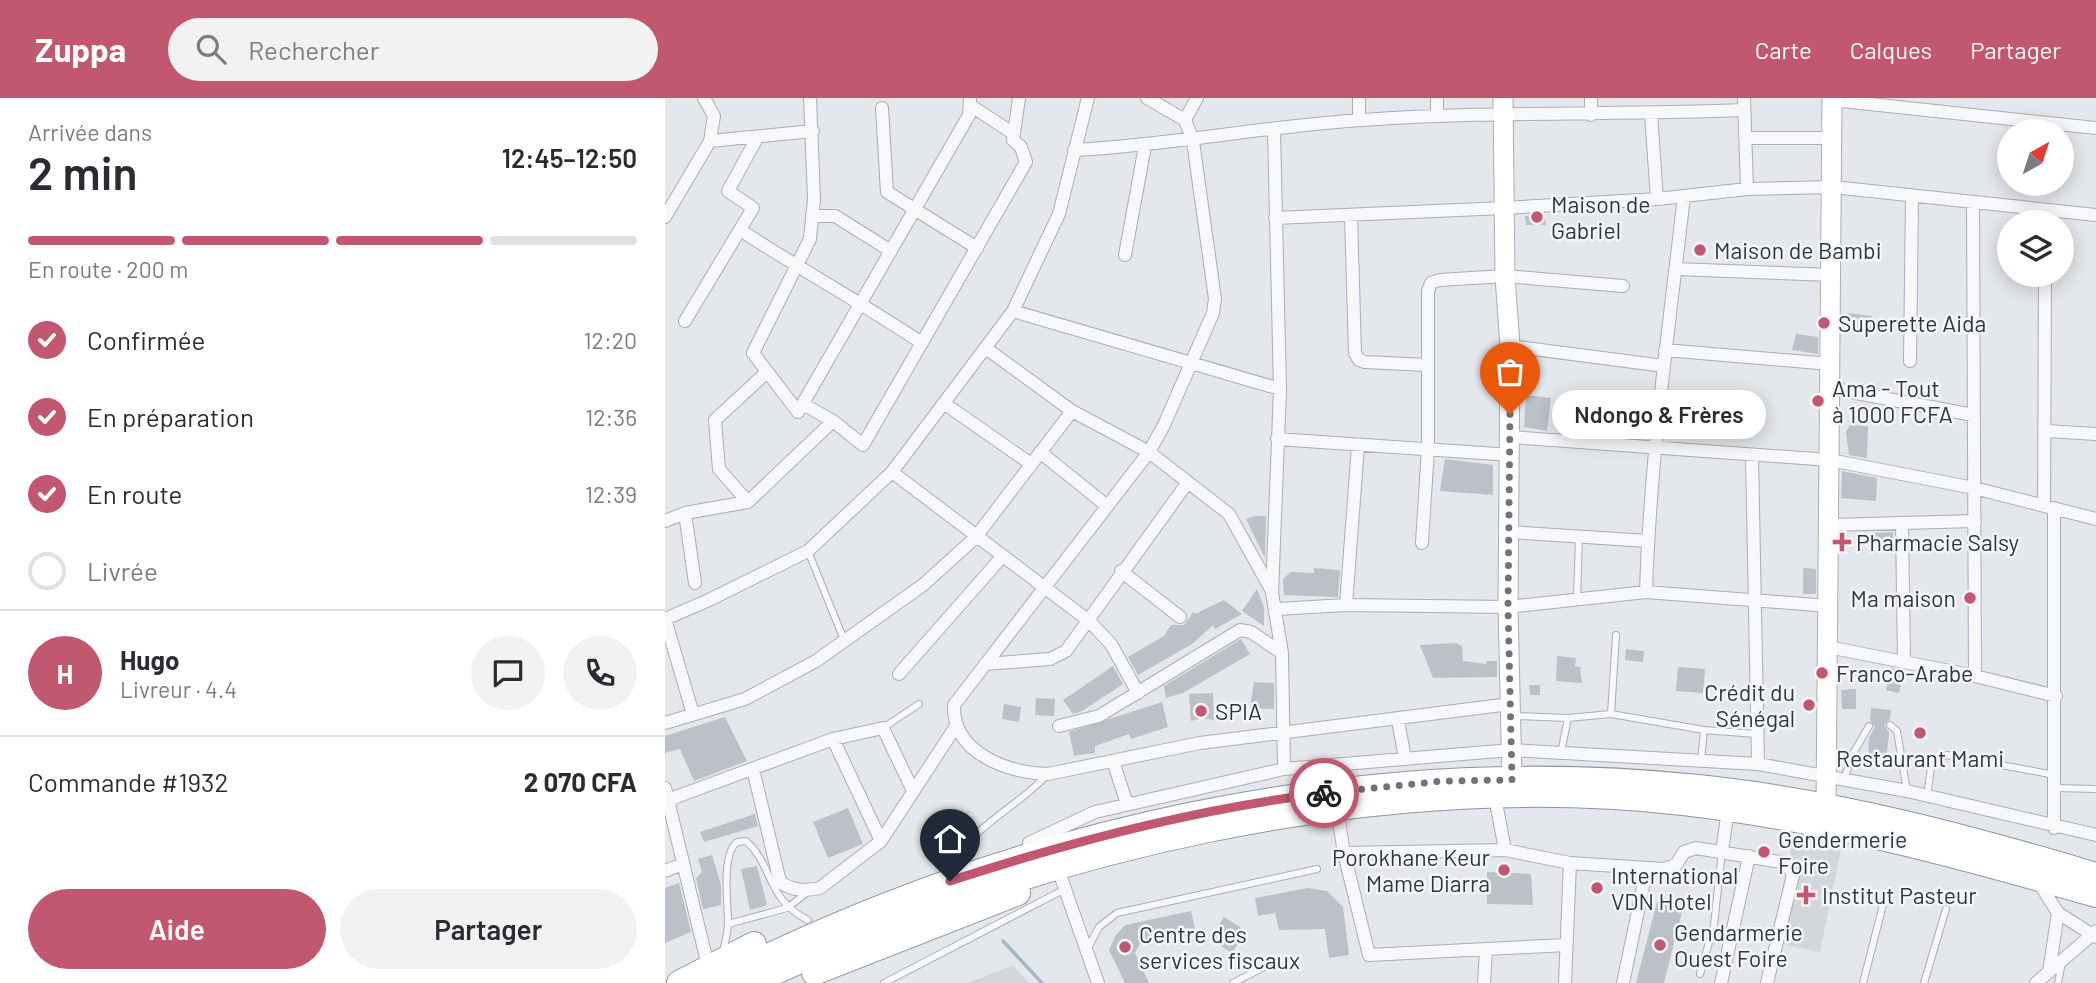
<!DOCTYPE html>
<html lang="fr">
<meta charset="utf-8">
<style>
body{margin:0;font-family:Barlow,sans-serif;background:#f2f2f3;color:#2b2b33;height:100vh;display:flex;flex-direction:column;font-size:26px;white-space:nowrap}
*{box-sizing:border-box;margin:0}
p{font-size:23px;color:#7c7c81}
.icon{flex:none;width:38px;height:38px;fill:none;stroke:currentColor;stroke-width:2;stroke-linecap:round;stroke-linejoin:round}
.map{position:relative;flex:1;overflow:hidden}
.side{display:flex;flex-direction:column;background:#fff;width:665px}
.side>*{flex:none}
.needle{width:46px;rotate:39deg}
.fabs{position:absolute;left:1332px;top:21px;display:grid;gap:14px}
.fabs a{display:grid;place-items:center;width:77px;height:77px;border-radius:50%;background:#fff;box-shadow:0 4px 18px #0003;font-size:35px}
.pin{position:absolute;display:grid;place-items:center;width:60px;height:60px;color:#fff;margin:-72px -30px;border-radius:50% 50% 50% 0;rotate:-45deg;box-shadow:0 0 7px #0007}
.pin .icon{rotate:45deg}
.courier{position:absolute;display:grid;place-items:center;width:70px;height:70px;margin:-35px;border:5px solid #c15870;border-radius:50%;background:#fff;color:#222;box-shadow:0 2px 9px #0007}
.bubble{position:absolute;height:49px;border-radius:24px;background:#fff;box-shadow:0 4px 18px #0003;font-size:23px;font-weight:600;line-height:49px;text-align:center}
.head em{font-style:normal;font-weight:600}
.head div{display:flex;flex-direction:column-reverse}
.head{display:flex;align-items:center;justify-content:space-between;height:119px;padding:0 28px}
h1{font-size:46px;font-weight:600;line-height:52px}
.bar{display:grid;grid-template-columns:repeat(4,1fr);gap:10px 7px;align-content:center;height:84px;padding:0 28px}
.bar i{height:9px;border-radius:5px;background:#e1e1e2}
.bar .active{background:#c15870}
.bar p{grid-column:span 4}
.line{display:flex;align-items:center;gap:18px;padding:0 28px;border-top:2px solid #e1e1e2}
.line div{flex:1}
.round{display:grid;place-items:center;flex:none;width:74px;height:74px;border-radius:37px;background:#f2f2f3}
ol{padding:0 28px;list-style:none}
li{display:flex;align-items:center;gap:21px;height:77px}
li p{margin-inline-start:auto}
li .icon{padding:7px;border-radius:50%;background:#c15870;color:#fff;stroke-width:4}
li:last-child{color:#7c7c81}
li i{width:38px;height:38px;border:4px solid #e1e1e2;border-radius:50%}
.action{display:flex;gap:14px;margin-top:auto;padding:14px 28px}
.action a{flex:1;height:80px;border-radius:42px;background:#c15870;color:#fff;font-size:28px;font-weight:600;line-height:80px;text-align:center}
.action a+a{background:#f2f2f3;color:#2b2b33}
header{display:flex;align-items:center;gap:42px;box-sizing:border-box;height:98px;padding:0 35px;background:#c15870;color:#fff}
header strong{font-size:33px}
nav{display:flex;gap:38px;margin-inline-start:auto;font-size:24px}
.search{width:490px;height:63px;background:#f2f2f3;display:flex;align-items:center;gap:18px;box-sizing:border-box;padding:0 24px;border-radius:38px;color:#7c7c81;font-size:26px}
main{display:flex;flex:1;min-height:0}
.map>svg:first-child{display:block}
</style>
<header>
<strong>Zuppa</strong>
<div class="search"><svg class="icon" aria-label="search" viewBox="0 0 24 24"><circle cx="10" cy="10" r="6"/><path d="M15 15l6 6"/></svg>Rechercher</div>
<nav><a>Carte</a><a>Calques</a><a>Partager</a></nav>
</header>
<main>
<section class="side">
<div class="head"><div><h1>2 min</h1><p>Arrivée dans</p></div><em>12:45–12:50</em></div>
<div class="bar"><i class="active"></i><i class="active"></i><i class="active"></i><i></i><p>En route · 200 m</p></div>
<ol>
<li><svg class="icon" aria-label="check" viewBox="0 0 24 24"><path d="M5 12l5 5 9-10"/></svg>Confirmée<p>12:20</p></li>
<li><svg class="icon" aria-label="check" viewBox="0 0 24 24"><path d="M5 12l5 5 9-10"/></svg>En préparation<p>12:36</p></li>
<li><svg class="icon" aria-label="check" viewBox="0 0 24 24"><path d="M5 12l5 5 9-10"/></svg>En route<p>12:39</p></li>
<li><i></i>Livrée</li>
</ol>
<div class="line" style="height:126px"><b class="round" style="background:#c15870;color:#fff">H</b><div><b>Hugo</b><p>Livreur · 4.4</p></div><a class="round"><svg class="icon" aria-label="chat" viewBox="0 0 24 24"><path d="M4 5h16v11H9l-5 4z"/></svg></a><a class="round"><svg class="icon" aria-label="phone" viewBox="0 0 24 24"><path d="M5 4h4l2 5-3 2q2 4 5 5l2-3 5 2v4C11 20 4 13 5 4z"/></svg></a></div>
<div class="line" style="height:91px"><div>Commande #1932</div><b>2 070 CFA</b></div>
<div class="action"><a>Aide</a><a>Partager</a></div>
</section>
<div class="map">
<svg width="1431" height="885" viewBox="0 0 1431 885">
<rect width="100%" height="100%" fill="#e4e7eb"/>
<path fill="#d3d7dc" d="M1128,741L1176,751L1155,854L1107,844Z
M348,867L364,885H303Z"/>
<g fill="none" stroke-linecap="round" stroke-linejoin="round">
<path stroke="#a3b7c6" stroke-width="3.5" d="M338,843L377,885"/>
</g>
<path fill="#bcc1c7" d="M880,116L881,127H861L860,118Z
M1182,215L1207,218L1206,237L1185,234Z
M1131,236L1153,239V256L1127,252Z
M1010,296L1026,299L1022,336L1005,334Z
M861,297L886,300L882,333L859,329Z
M953,301L970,315L961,327L944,312Z
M1046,309L1058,310L1056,336L1049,338L1043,335Z
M1185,327L1203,328L1202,360L1184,357L1181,334Z
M780,361L828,367V397L775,393Z
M1177,373L1212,380L1211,403L1176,400Z
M590,418H601L600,460L581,421Z
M1228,434L1229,448L1225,447L1224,442H1209V435Z
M649,470L675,472L673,499L619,497L618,481L626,474L649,475Z
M1138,470L1151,471V496H1138Z
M592,491L599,509V528L577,513Z
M559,502L577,516L550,531L548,527L527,546L473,577L463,559L499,538L506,527H519L529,513L530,516Z
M576,541L585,556L518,595L501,600L499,588Z
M791,545L797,548L798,563L821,566L822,563H832V579L768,580L755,547Z
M961,551L979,553L978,564L960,562Z
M892,558L911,560L910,568L915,569L917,585L891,583Z
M448,568L458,586L417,613L408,616L398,602Z
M1013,569L1040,571L1038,595L1011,593Z
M1226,570L1239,573L1234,595L1221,592Z
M589,584L609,585V611L585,610Z
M864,587H875V597H865Z
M1191,591V611H1177L1176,592Z
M548,595L549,622L537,620L526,623L524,596Z
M371,600L390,601L389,618L370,617Z
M497,604L503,629L466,641L464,636L430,648V655L409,658L404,634Z
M339,606L356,609L354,624L337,621Z
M1206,610L1226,612L1225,621L1219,627L1224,634L1222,657L1203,656L1204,640L1210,629L1205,622Z
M60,619L82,663L29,683L15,651L0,655V638Z
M183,710L198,746L163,760L148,724Z
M90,716L93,728L39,744L35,734Z
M47,757L56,787V807L38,811L31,780L37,774L33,761Z
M92,768L102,807L85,812L76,771Z
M822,774L866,776L868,807L822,806Z
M14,785L26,834L0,845V790Z
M643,790L662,793L678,809L684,857L664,860L660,831L614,832L610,815L593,818L590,800Z
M992,804L1018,810L999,885H971Z
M526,813L531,836L475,845L470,855L484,885H460L444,852L451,837L460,827Z
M559,819L581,833L567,855L545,841Z"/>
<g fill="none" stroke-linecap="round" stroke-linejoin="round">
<g stroke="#aaaeb5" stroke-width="8">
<path id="lane" d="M143,453L179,542
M912,501L914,438
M946,616L951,537
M849,618L903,620
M1225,627L1232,633L1242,693
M218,630L254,606
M896,655L903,620L946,616L1039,632L1091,636
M1036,663L1039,632
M1179,681L1189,654L1204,628
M1390,690L1431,691
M1262,698L1267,663L1282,657L1390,677
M289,765C311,725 353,709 383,676
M63,826L122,810L144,793
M423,850L434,829L452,815L652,771
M58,853C60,844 63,835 63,825C63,806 56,757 72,744L81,743C109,768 101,801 143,822
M1035,876L1049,827L1057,753
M219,885L400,791
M568,885L599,869
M1198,885L1219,803
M1259,885L1281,811
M1393,885L1397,864"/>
</g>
<g stroke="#aaaeb5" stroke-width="14">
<path id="street" d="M145,0L149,101L145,141L88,255L133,314L304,17L305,0
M482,0L520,22L528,43L550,201L548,215L499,327L484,354L289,607C287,655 343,675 383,676L535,645L845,606
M694,0V22
M772,0V17
M926,0V17
M1079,0L1082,91
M1167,2L1431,30
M305,7L349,36
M217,10L222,94L312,150
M986,16L992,101
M520,22L532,0
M609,33L615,291L607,495L617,555L619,671
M1080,40H1166
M45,43L148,33
M409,52C506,47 601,28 698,22C825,13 953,17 1079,12
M1308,105L1310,578
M686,117L690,255L694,262L700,264L761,267
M147,118H170L226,153
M0,119L45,43L49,18L39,0
M610,120L839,110L992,101L1082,91L1168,89L1431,117
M75,132C135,171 197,205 257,245
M460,157L480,48
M1011,171L1168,177
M348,213L615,291
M20,223L88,110L63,93L92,40
M845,248L999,268
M322,251L407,313L484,354L564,416L607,493
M1000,252L1166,266
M1245,263L1247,99
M1165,290L1308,317
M138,306L168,323L198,347L361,64L356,49L348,42L354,0
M280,306L366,366
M1381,333L1431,336
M846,339L1165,362L1309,390L1431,421
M612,341L846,357
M375,354L442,408
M1087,358L1093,666
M227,374L424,523L446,546L473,595
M83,404L54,371L50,322L102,274
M1379,408L1380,177
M1389,411V730
M20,415L30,485
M0,423L20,415L83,404L168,323
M1237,426L1239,564
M1164,427L1310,423
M844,434L983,443
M757,445L763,350V193L766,185L774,182L840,178L958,188
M456,473L515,519
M981,494C985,362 1004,229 1019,98
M681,507L693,348
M612,511L681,507L843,509L981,494L1164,508
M0,521L44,502L143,453L227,374L348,213L394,116L423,0
M0,521L28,616
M1163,549L1310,578L1391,598
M320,566L385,561L401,553L523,384
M234,576L336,460
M733,622L740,661
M0,625L80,601L151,563L258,487L310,440L407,313
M394,628L434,618L575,532L586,534L617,555
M168,641L216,743
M448,663L462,706
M88,671L115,784C128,793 140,793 155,790L216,743L291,628
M0,690L43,868
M830,699L840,752
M0,703L168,641L218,630L247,691
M672,712L679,755L704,857L901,847
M364,745L430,714L619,671L846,652L1093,666L1242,693L1431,737
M1057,753L1063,712
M679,755L840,752L905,765L998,771L1011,767L1019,754L1031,750L1121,765L1128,777L1102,885
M393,771L433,885
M0,773L18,766
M1371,780L1393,815L1431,839
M1384,874L1393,815
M819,885L821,852
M900,885L905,765
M958,885L982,770
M1056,885L1084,758
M1371,885L1431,833"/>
</g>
<g stroke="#aaaeb5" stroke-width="21">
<path id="secondary" d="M838,0L840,178L845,248L843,509L847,682
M1161,709L1167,0"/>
</g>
<g stroke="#8d96a0" stroke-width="26">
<path id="highway" d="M149,875L353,795
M14,885L89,846
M48,885C348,732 696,654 1033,689C1169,703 1301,738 1431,777
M87,885C368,753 707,670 1018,705C1159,721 1295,758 1431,797"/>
</g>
<use href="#lane" stroke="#f7f8f9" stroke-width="6"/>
<use href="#street" stroke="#f7f8f9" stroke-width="12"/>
<use href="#secondary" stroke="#fff" stroke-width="19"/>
<use href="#highway" stroke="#fff" stroke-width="24"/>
</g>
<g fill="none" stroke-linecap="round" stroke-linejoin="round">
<path stroke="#6e747c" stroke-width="7" stroke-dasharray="0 12.6" d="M659,695L778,683L847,682L843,509L845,316"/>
<path stroke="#c15870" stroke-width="9" d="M285,783C407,743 532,711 659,695"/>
</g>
<g fill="#c15870" stroke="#f4f6f8" stroke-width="2.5">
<circle cx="872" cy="119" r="7"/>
<circle cx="1035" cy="152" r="7"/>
<circle cx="1159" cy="225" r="7"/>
<circle cx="1153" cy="303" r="7"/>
<path d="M1173.5 433.5h7v7h7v7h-7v7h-7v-7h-7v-7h7z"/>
<circle cx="1305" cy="500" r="7"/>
<circle cx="1157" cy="575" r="7"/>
<circle cx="1144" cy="607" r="7"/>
<circle cx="536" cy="613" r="7"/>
<circle cx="1255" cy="635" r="7"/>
<circle cx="1099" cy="754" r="7"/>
<circle cx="839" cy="772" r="7"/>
<circle cx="932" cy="790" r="7"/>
<path d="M1137.5 786.5h7v7h7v7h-7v7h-7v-7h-7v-7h7z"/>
<circle cx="995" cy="847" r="7"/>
<circle cx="460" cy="849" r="7"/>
</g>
<g text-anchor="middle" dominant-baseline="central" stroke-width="5" stroke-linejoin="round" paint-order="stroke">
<g font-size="23" fill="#2e3641" stroke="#f4f6f8" text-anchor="start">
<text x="886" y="106">Maison de<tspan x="886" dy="26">Gabriel</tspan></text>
<text x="1049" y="152">Maison de Bambi</text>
<text x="1173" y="225">Superette Aida</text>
<text x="1167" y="290">Ama - Tout<tspan x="1167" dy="26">à 1000 FCFA</tspan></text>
<text x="1191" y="444">Pharmacie Salsy</text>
<text x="1291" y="500" text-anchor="end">Ma maison</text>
<text x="1171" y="575">Franco-Arabe</text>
<text x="1130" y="594" text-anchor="end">Crédit du<tspan x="1130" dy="26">Sénégal</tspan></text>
<text x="550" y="613">SPIA</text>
<text x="1255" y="660" text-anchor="middle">Restaurant Mami</text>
<text x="1113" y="741">Gendermerie<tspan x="1113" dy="26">Foire</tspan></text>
<text x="825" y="759" text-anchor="end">Porokhane Keur<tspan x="825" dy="26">Mame Diarra</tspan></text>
<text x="946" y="777">International<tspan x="946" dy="26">VDN Hotel</tspan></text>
<text x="1157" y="797">Institut Pasteur</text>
<text x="1009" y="834">Gendarmerie<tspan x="1009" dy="26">Ouest Foire</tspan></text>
<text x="474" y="836">Centre des<tspan x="474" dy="26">services fiscaux</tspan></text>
</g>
</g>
</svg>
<div class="fabs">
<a><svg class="needle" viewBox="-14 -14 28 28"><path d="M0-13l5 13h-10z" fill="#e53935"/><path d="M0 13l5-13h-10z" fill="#7c7c81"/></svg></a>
<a><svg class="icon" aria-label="layers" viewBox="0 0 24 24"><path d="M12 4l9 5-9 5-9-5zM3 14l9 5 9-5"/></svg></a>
</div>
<div class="pin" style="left:845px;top:316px;background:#ea580c"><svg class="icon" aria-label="bag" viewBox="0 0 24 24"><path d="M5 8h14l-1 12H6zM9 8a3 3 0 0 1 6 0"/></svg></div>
<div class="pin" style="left:285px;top:783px;background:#1f2937"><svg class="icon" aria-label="home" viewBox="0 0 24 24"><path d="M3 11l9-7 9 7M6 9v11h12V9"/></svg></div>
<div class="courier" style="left:659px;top:695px"><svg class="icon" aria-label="bike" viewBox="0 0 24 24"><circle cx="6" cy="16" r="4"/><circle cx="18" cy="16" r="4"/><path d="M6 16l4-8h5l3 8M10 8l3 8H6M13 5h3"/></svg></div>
<div class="bubble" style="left:887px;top:292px;width:214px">Ndongo &amp; Frères</div>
</div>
</main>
